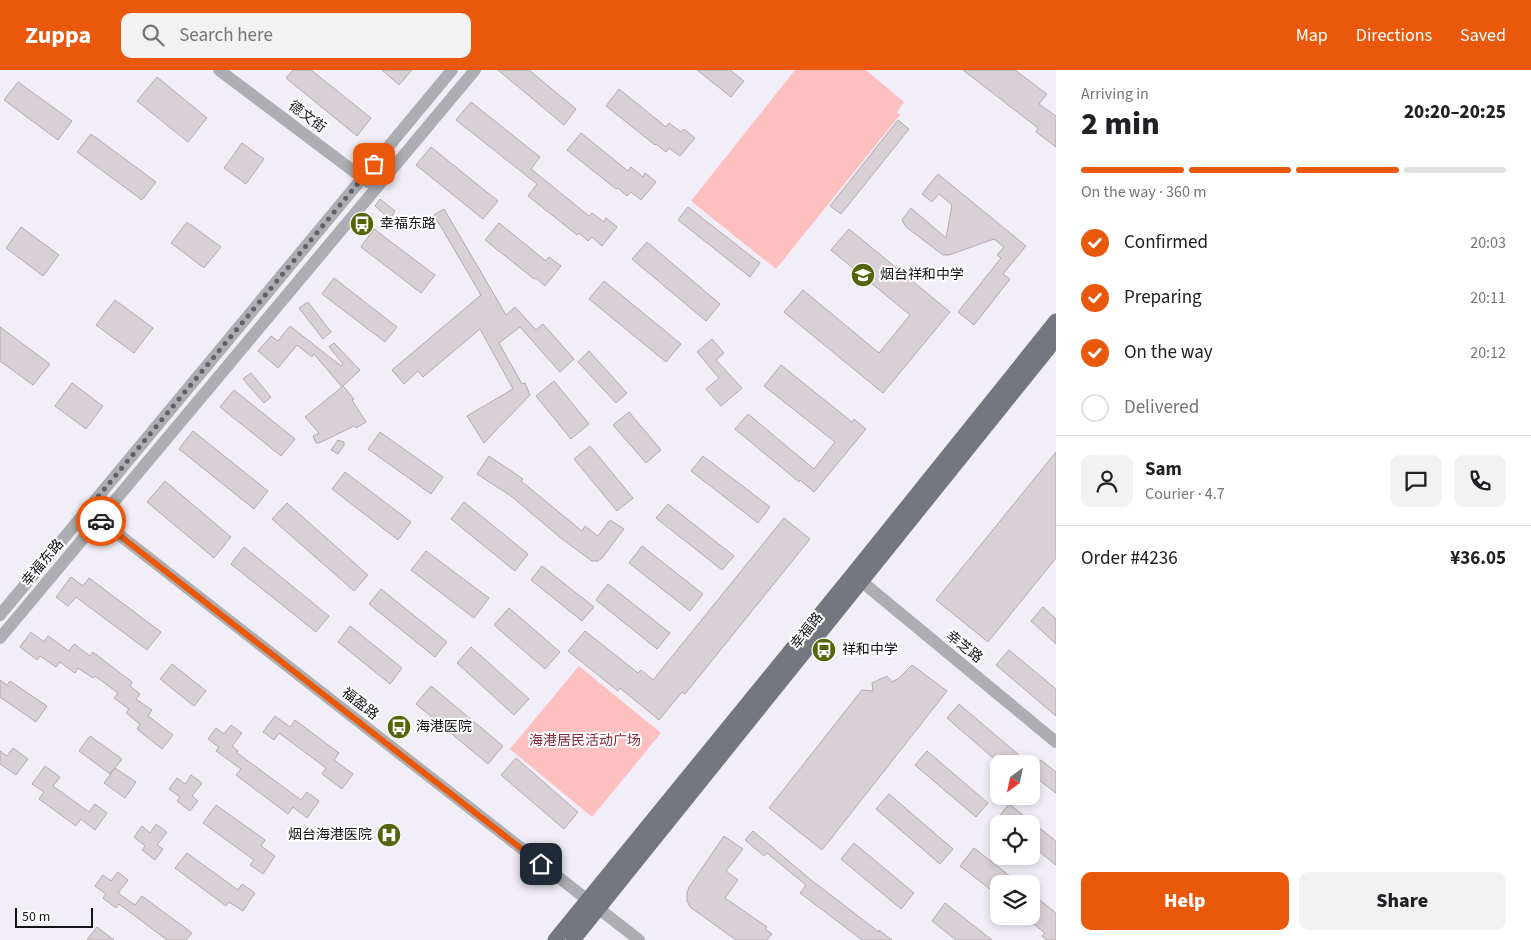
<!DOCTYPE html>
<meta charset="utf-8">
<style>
body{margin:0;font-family:"Source Sans 3","Noto Sans SC",sans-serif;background:#f2f2f2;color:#202124;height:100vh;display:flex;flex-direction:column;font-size:19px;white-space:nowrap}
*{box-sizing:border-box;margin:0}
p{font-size:16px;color:#757577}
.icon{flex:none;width:28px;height:28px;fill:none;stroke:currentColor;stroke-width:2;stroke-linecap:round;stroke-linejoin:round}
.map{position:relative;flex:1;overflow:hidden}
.panel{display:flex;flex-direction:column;background:#fff;width:475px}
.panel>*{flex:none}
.needle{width:32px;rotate:213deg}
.fabs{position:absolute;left:990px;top:685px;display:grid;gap:10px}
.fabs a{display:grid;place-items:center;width:50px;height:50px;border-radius:10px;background:#fff;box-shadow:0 2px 8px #0003;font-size:25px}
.scale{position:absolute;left:15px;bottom:12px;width:78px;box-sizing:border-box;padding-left:5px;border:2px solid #141316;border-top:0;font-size:14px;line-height:18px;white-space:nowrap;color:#141316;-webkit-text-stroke:4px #fdfdfe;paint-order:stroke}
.pin{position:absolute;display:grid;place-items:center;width:42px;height:42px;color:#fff;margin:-21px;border-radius:10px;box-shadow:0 2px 8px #0006}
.courier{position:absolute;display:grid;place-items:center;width:50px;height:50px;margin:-25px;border:4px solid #ea580c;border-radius:50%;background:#fff;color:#222;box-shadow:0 1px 6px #0007}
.headline em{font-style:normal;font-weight:800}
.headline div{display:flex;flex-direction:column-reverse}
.headline{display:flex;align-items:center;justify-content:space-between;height:85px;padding:0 25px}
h1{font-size:32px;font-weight:800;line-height:38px}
.bar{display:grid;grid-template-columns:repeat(4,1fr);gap:8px 5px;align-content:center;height:60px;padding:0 25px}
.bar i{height:6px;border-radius:4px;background:#e0e0e0}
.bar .active{background:#ea580c}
.bar p{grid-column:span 4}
.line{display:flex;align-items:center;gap:12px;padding:0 25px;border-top:1px solid #e0e0e0}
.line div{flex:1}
.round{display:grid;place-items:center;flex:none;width:52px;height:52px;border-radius:10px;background:#f2f2f2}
ol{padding:0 25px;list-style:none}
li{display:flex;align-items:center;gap:15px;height:55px}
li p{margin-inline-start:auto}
li .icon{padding:5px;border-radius:50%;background:#ea580c;color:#fff;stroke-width:4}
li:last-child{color:#757577}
li i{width:28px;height:28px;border:2px solid #e0e0e0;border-radius:50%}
.action{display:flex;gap:10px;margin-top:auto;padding:10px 25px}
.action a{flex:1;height:58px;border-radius:10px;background:#ea580c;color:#fff;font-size:20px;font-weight:800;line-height:58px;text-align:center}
.action a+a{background:#f2f2f2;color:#202124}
header{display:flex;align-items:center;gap:30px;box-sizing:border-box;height:70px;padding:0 25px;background:#ea580c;color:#fff}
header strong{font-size:24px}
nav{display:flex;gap:28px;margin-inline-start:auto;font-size:18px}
.search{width:350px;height:45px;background:#f2f2f2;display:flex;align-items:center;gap:12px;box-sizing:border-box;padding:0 18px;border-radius:10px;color:#757577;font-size:19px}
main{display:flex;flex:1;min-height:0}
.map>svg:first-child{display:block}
</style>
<header>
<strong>Zuppa</strong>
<div class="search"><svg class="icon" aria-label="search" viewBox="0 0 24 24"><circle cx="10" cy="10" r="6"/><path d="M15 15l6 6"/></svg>Search here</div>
<nav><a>Map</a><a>Directions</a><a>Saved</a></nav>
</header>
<main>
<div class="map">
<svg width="1056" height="870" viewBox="0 0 1056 870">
<rect width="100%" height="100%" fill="#f2eef7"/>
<path fill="#febfc1" d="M795,0H866L904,32L897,42L900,45L776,199L691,131Z
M579,596L661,663L592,747L510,679Z"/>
<path fill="#d9d0d5" stroke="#b3a9af" d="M293,0H311L371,48L357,66L286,8Z
M382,0H412L399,15Z
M498,0H529L576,39L564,55Z
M697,0H730L744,11L731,27Z
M963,0H1015L1047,24L1039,34L1056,46V77L1036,62L1038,58Z
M157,7L207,48L188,72L137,31Z
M18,12L72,51L58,70L4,30Z
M619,19L666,57L669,53L681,62L684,59L695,68L680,86L669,78L666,82L656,74L655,75L606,36Z
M471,32L540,87L531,99L589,146L592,143L604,152L606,148L617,157L602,176L592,167L588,171L579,163L577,165L528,126L537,114L456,50Z
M898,50L909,59L841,144L830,136Z
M581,63L628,101L631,97L643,107L645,103L656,112L641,130L631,122L627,126L618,118L616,119L567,80Z
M91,64L156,112L142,130L77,82Z
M242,73L264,89L246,114L224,98Z
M431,77L498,131L483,149L416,95Z
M938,104L1026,176L1003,204L1010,209L974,255L958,242L1001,188L997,185L1004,177L994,169L949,185H943L906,157L902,150L911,138L946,168L952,135L939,124L932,132L922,124Z
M380,129L395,141L390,149L375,136Z
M688,137L760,193L750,207L678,150Z
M444,139L506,245L515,237L536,260L543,254L574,289L560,302L520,257L499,273L522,314L525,313L530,325L484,373L467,346L513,319L480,259L423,307L418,301L404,314L392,300L481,225L434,145Z
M187,152L221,177L204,198L171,173Z
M499,153L546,191L549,187L561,196L545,216L536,208L534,209L485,170Z
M21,157L59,185L43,206L6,178Z
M374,159L435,205L421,223L361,177Z
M849,159L950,242L883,323L784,242L803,220L879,283L910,245L831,180Z
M647,172L720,234L706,251L632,189Z
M334,208L397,257L385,272L322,224Z
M604,211L681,274L666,292L589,229Z
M115,230L153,258L134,283L96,255Z
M308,232L331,262L323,269L299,238Z
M290,256L341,296L343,294L329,277L334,273L360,300L343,316L354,329L352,330L366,352L356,358L354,356L319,373H316L313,366L319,363L305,347L342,317L314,284L312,287L297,275L278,298L258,281L271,266L278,271Z
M0,257L50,294L33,315L0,291Z
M712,269L724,283L716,290L742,318L721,336L706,319L719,308L697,282Z
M589,281L627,323L616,333L578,292Z
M781,295L852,352L854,349L866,359L814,422L800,410L799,412L735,359L748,344L814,399L835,372L764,316Z
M251,303L271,327L264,333L243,309Z
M554,311L589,354L571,369L536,326Z
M72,313L103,336L86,359L55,336Z
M234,320L295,369L281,386L220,337Z
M629,342L661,380L646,393L613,355Z
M193,361L268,421L254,439L179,379Z
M380,362L443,407L431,424L368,379Z
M338,370L344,372V375L338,384L331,380Z
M590,376L633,428L617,441L574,389Z
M1056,382V488L988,572L936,530Z
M489,386L523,409L521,411L582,461L585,456L598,466L610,450L624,459L602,488L598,491H592L562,469L511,426L477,404Z
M703,386L770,437L758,453L691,401Z
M345,402L411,452L398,470L332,419Z
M165,411L231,467L214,488L147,432Z
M464,432L528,484L515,501L451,449Z
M287,433L368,505L354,521L272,449Z
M668,434L734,486L722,500L656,448Z
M784,448L810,469L685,624L682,622L659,650L620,618L618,621L568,581L585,561L638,603L641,600L653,610Z
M642,476L703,524L690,541L629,493Z
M244,477L329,546L316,562L231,494Z
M426,481L489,528L474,548L411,500Z
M542,496L594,537L582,551L531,510Z
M71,507L83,516L89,508L161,562L147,580L76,527L68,536L56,527Z
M608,514L670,563L657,579L596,530Z
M381,519L447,572L435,587L369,534Z
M1043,537L1056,549V574L1031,551Z
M509,538L560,582L545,599L494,555Z
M350,556L402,598L390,614L338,572Z
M31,562L44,572L48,566L69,581L74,574L90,586L93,582L132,612L130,616L140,624L136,629L152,640L148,646L173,665L162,679L137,659L140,654L126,643L129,639L114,628L118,623L95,606L93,608L78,598L75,603L60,592L56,597L40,586L37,590L20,577Z
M471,577L529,629L514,645L457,593Z
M1009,580L1056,619V646L996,595Z
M172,594L206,621L194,636L160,609Z
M912,595L947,621L822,780L769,738L862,620L873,621L872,613L887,606L892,612L899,608Z
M0,610L7,615L10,611L47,636L36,652L0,627Z
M431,616L503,676L488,694L416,634Z
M959,634L1020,686L1013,694H1000L947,648Z
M275,646L290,657L295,650L339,683L334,690L353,704L342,719L322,704L326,698L279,663L274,670L263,662Z
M231,655L242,663L232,676L238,681L236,682L301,730L307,722L319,731L307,748L293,737L288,744L236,705L241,699L216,681L219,677L208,669L216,658L224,664Z
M90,666L122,689L110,704L79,681Z
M13,678L28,689L16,705L0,694V681L7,686Z
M927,681L988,733L976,747L915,695Z
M516,688L578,742L564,759L501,705Z
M1041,690L1056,702V723L1031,704Z
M45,696L60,707L53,716L89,742L95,734L107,743L95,760L81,749L76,756L39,729L44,722L32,714Z
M115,698L136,712L125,728L104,713Z
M191,705L202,713L192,726L198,731L190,741L177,731L180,727L169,719L177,708L185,714Z
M889,724L953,779L940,794L876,739Z
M1009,734L1056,771V795L1031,775V754H1003L997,749Z
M216,735L265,770L261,776L275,786L263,804L250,795L254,790L203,753Z
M156,754L167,762L157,775L163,779L155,790L142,780L145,776L134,767L142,756L150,763Z
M753,761L811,810L879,862V860L892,870H862L800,823L806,815L767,783L764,786L745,770Z
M724,766L743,779L726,801L738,810L725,828L767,857L765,859L772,864L767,870H736L690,837L687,831V823L689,817Z
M854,773L914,823L901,839L841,789Z
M974,778L1020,814H999V826L960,796Z
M187,783L238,820L242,814L255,823L243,841L229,832L226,836L175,798Z
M118,802L128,810L118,823L135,835L142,826L192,863L186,870H167L119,834L116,838L103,828L106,824L95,816L103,805L111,811Z
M1031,823L1056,843V870H1047L1042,866L1045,863L1031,852Z
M945,833L992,870H956L932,851Z
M97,857L114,870H87Z"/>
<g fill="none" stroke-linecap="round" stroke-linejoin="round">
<path stroke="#adaeb2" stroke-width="12" d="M219,0L368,112
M95,446L639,870
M855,506L1056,672
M0,545L452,0
M0,568L475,0"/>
<path stroke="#75777e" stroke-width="15" d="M555,870L853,504L1056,251
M573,870L1056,269"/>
</g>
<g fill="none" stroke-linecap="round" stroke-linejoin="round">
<path stroke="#626065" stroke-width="5" stroke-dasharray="0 9" d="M101,451L87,440L374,94"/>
<path stroke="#ea580c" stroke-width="6" d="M101,451L541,794"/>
</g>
<defs>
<g id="bus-disc" transform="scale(1.25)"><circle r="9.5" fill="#546409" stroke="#fdfdfe"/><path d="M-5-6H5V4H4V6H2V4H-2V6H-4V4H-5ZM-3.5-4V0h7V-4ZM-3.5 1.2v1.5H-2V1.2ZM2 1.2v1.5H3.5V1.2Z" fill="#fff"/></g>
<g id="school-disc" transform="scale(1.25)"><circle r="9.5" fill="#546409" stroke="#fdfdfe"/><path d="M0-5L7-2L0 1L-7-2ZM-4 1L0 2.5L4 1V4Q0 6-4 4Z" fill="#fff"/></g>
<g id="hospital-disc" transform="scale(1.25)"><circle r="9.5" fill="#546409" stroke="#fdfdfe"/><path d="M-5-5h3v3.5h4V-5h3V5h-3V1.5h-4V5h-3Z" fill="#fff"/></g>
</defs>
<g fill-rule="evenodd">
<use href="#bus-disc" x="362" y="154"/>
<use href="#school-disc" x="863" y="205"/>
<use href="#bus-disc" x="824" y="580"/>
<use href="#bus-disc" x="399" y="657"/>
<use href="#hospital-disc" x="389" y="765"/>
</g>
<g text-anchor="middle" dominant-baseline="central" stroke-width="4" stroke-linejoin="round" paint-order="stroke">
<g font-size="14" fill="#141316" stroke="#fdfdfe">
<text transform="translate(307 47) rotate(37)">德文街</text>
<text transform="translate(43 493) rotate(-50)">幸福东路</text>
<text transform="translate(807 561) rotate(-51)">幸福路</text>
<text transform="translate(964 577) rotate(39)">幸芝路</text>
<text transform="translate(360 634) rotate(38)">福盈路</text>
</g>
<g font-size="14" fill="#141316" stroke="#fdfdfe" text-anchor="start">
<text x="380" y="154">幸福东路</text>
<text x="880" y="205">烟台祥和中学</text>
<text x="842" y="580">祥和中学</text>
<text x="416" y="657">海港医院</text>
<text x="372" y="765" text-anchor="end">烟台海港医院</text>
</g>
<g font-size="14" fill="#862b36" stroke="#fdfdfe">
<text x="585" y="671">海港居民活动广场</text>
</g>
</g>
</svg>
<div class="fabs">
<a><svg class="needle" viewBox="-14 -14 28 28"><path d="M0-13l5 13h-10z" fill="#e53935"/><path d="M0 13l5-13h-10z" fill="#757577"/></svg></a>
<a><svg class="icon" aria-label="locate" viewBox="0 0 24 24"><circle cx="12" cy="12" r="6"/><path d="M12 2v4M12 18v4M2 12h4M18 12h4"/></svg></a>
<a><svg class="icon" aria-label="layers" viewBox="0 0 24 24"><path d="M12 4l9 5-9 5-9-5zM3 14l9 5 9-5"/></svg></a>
</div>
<div class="scale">50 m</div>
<div class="pin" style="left:374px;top:94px;background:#ea580c"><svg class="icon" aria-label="bag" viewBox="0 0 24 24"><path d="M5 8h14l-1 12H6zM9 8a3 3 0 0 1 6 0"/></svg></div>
<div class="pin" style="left:541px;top:794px;background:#1f2937"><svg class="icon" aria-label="home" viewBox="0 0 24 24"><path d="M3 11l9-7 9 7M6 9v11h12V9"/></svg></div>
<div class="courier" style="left:101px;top:451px"><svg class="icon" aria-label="car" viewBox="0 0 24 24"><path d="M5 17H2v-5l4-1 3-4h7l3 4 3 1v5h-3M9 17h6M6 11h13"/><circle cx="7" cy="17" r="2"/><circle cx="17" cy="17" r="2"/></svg></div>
</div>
<section class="panel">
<div class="headline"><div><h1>2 min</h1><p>Arriving in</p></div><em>20:20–20:25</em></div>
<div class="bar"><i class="active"></i><i class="active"></i><i class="active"></i><i></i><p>On the way · 360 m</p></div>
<ol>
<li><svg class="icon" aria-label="check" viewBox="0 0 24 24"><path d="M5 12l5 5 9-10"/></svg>Confirmed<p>20:03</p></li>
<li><svg class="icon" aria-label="check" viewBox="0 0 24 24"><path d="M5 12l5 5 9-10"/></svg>Preparing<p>20:11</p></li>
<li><svg class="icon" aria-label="check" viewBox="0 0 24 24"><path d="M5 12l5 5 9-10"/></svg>On the way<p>20:12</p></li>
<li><i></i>Delivered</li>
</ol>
<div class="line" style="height:90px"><a class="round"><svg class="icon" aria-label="person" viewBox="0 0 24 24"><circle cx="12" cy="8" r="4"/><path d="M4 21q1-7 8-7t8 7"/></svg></a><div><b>Sam</b><p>Courier · 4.7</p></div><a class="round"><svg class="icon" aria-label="chat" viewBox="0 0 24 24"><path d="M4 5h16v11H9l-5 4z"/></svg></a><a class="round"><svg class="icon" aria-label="phone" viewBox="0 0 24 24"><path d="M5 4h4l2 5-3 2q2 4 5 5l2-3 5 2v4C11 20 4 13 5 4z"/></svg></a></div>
<div class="line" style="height:65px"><div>Order #4236</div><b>¥36.05</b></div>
<div class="action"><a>Help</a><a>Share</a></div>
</section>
</main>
